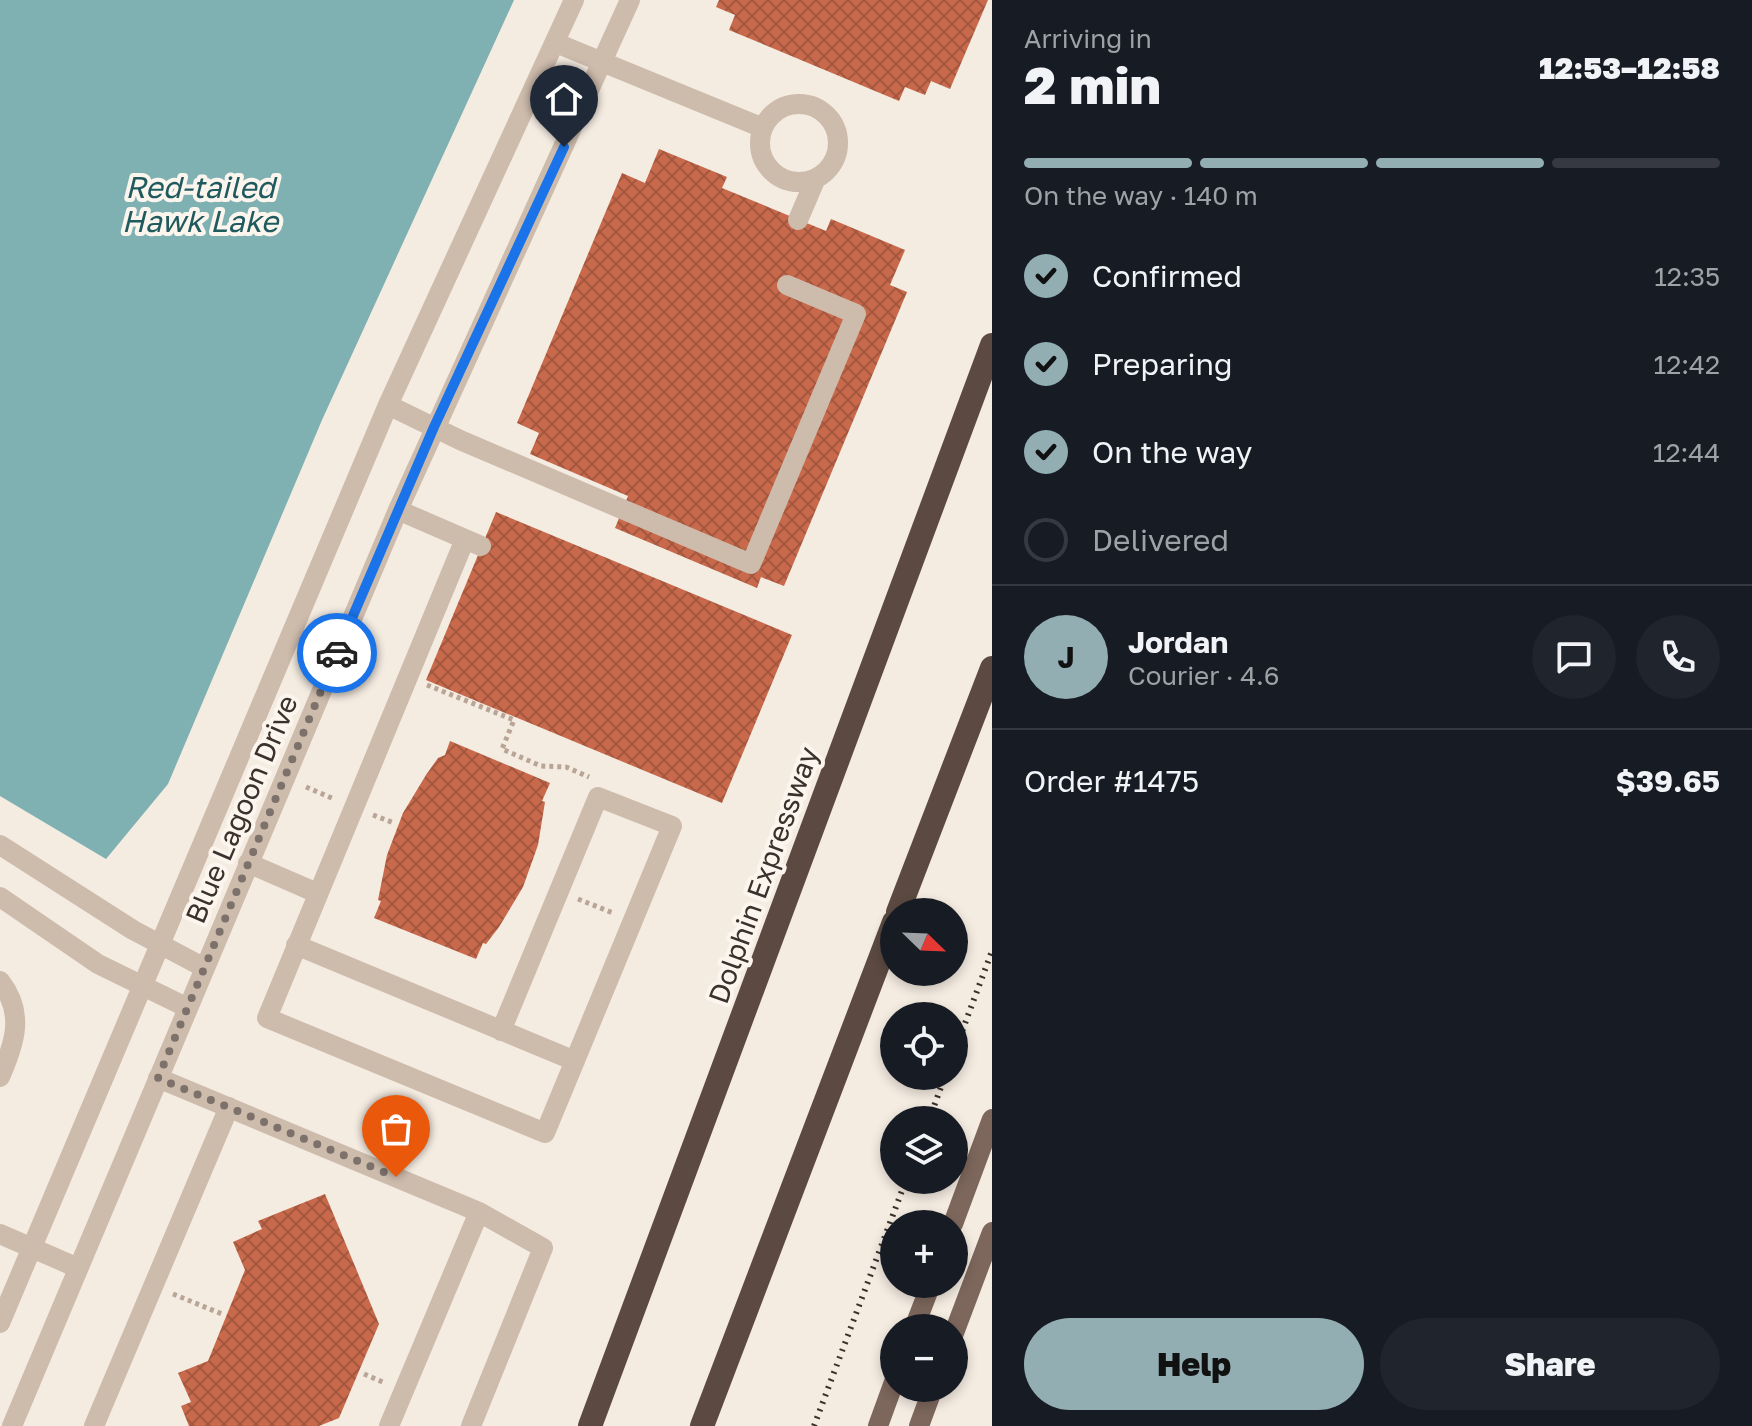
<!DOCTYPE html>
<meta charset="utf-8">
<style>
body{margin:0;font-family:"Golos Text",sans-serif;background:#20242c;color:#f1f3f6;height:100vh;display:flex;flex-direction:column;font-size:30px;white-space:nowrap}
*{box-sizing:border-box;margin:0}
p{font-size:26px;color:#9ea1a6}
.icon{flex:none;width:44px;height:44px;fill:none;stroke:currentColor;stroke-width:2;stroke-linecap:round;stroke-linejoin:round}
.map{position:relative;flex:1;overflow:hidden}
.side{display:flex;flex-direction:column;background:#171b24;width:760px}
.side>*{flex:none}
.needle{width:52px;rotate:113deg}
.tools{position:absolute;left:880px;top:898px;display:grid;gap:16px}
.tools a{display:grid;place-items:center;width:88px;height:88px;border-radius:50%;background:#171b24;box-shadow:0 4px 12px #0003;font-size:40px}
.pin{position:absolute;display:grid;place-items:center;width:68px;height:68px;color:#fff;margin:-82px -34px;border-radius:50% 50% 50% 0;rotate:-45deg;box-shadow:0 0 8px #0007}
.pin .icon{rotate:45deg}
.courier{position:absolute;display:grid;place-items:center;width:80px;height:80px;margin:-40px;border:6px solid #1a73e8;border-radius:50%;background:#fff;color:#222;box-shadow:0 2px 10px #0007}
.headline em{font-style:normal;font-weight:800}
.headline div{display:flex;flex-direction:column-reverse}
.headline{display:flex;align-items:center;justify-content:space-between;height:136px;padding:0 32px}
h1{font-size:52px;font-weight:800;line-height:60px}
.bar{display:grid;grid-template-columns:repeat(4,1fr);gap:12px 8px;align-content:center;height:96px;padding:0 32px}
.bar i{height:10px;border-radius:6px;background:#363941}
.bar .current{background:#92aeb2}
.bar p{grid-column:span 4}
.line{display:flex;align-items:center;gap:20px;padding:0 32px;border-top:2px solid #363941}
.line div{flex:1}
.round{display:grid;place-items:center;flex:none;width:84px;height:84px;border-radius:42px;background:#20242c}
ol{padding:0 32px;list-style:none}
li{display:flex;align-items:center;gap:24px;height:88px}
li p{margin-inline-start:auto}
li .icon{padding:8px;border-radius:50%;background:#92aeb2;color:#111;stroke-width:4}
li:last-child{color:#9ea1a6}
li i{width:44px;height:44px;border:4px solid #363941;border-radius:50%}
.action{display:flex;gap:16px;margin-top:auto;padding:16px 32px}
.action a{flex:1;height:92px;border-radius:48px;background:#92aeb2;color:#111;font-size:32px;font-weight:800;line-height:92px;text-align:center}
.action a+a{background:#20242c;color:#f1f3f6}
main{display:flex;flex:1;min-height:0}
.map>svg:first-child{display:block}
</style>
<main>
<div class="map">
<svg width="992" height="1426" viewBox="0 0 992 1426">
<defs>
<pattern id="building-cross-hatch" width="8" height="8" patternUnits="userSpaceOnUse" patternTransform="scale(2)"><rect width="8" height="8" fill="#c8694b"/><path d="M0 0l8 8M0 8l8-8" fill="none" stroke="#a4573f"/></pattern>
</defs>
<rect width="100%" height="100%" fill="#f4ebe1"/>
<path fill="#7fb0b2" d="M0,0H514L322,420L168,784L106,859L0,796Z"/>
<path fill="url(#building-cross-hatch)" d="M719,0H988L950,89L931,81L925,95L905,87L899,101L729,30L735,15L716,7Z
M659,149L727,177L722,188L826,231L831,219L905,250L890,285L907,292L784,586L761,577L757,588L615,528L628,496L530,454L539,433L517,423L622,173L645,183Z
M496,512L792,635L722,803L426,680Z
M450,741L550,783L542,801L545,802L538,845L523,887L499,927L486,944L483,943L476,959L374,918L381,901L378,900L387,855L403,813L426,775L438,758L445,755Z
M325,1194L379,1324L339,1418L319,1426H189L181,1406L191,1402L178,1373L208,1361L245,1270L233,1242L262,1229L258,1221Z"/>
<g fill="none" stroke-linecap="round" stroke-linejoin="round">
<path stroke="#b9a596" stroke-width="5" stroke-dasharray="4 4" stroke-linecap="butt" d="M427,685L514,720L502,749L541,766L566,767L589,777
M306,787L334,799
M373,815L394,823
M578,899L613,913
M173,1294L222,1314
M364,1374L385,1383"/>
<path stroke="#cdbbac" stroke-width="20" d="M556,43L763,128
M760 143a39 39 0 1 1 78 0a39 39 0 1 1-78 0Z
M798,220L816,178
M388,405L460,440L751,564L856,314L787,285
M398,510L481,546
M465,539L267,1018L545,1133L672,826L598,797L501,1031
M0,845L133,930L205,968
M248,863L317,893
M0,897L98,964L188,1008
M296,945L575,1061
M0,981C25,1013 15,1043 0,1077
M158,1078L479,1212L543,1248L471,1426
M0,1234L78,1268
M0,1323L388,405L574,0
M12,1426L398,510L630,0
M94,1426L229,1107
M389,1426L479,1212"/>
<path stroke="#7d675c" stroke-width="20" d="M953,1224L992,1119
M914,1328L931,1284
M954,1333L992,1232
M878,1426L894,1382
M919,1426L933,1388"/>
<path stroke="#5c4a42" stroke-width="24" d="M898,912L992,668
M590,1426L992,345
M702,1426L894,922"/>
<path stroke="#3b302b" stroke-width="6" stroke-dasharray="2 6" stroke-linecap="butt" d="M954,1053L992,951
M929,1120L945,1076
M814,1426L906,1180"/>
</g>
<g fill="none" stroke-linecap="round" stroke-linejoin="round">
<path stroke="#7c716b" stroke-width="8" stroke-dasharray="0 14.4" d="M337,653L158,1078L396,1177"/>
<path stroke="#1a73e8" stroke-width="10" d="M337,653L434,427L564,147"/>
</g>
<g text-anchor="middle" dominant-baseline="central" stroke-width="8" stroke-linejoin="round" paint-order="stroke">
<g font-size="28" fill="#3b302b" stroke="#fbf5ee">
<text transform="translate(241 809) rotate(-67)">Blue Lagoon Drive</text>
<text transform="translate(763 875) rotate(-70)">Dolphin Expressway</text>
</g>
<g font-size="30" font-style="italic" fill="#1f5a5e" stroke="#fbf5ee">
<text x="200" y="187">Red-tailed<tspan x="200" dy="34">Hawk Lake</tspan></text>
</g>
</g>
</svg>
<div class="tools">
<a><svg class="needle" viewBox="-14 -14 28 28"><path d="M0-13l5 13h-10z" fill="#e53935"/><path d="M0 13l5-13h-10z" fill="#9ea1a6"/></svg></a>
<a><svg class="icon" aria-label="locate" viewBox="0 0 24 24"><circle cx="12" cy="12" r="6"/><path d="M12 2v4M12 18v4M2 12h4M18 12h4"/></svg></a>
<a><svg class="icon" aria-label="layers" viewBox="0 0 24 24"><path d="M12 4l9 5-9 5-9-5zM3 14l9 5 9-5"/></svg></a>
<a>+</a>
<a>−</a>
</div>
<div class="pin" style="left:396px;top:1177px;background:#ea580c"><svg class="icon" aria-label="bag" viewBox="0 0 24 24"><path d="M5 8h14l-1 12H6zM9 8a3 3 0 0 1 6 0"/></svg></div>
<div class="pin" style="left:564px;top:147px;background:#1f2937"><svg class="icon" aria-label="home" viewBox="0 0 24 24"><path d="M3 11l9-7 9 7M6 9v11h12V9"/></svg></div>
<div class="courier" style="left:337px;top:653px"><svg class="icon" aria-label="car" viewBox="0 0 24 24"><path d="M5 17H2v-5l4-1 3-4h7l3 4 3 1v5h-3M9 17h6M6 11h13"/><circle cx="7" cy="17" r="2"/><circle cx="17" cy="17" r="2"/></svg></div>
</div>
<section class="side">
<div class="headline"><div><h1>2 min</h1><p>Arriving in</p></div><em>12:53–12:58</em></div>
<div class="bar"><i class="current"></i><i class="current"></i><i class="current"></i><i></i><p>On the way · 140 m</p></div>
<ol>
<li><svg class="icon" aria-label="check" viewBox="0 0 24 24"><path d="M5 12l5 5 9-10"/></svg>Confirmed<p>12:35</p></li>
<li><svg class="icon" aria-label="check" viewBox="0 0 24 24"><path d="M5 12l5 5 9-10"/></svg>Preparing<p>12:42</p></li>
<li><svg class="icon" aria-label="check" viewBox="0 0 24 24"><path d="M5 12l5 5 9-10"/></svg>On the way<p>12:44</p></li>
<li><i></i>Delivered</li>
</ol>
<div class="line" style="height:144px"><b class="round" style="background:#92aeb2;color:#111">J</b><div><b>Jordan</b><p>Courier · 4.6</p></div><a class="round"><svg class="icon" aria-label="chat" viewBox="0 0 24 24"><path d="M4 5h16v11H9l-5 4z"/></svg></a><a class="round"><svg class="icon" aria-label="phone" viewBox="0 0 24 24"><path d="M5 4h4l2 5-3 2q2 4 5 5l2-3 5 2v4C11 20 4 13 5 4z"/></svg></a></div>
<div class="line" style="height:104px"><div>Order #1475</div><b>$39.65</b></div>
<div class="action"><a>Help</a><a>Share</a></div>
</section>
</main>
